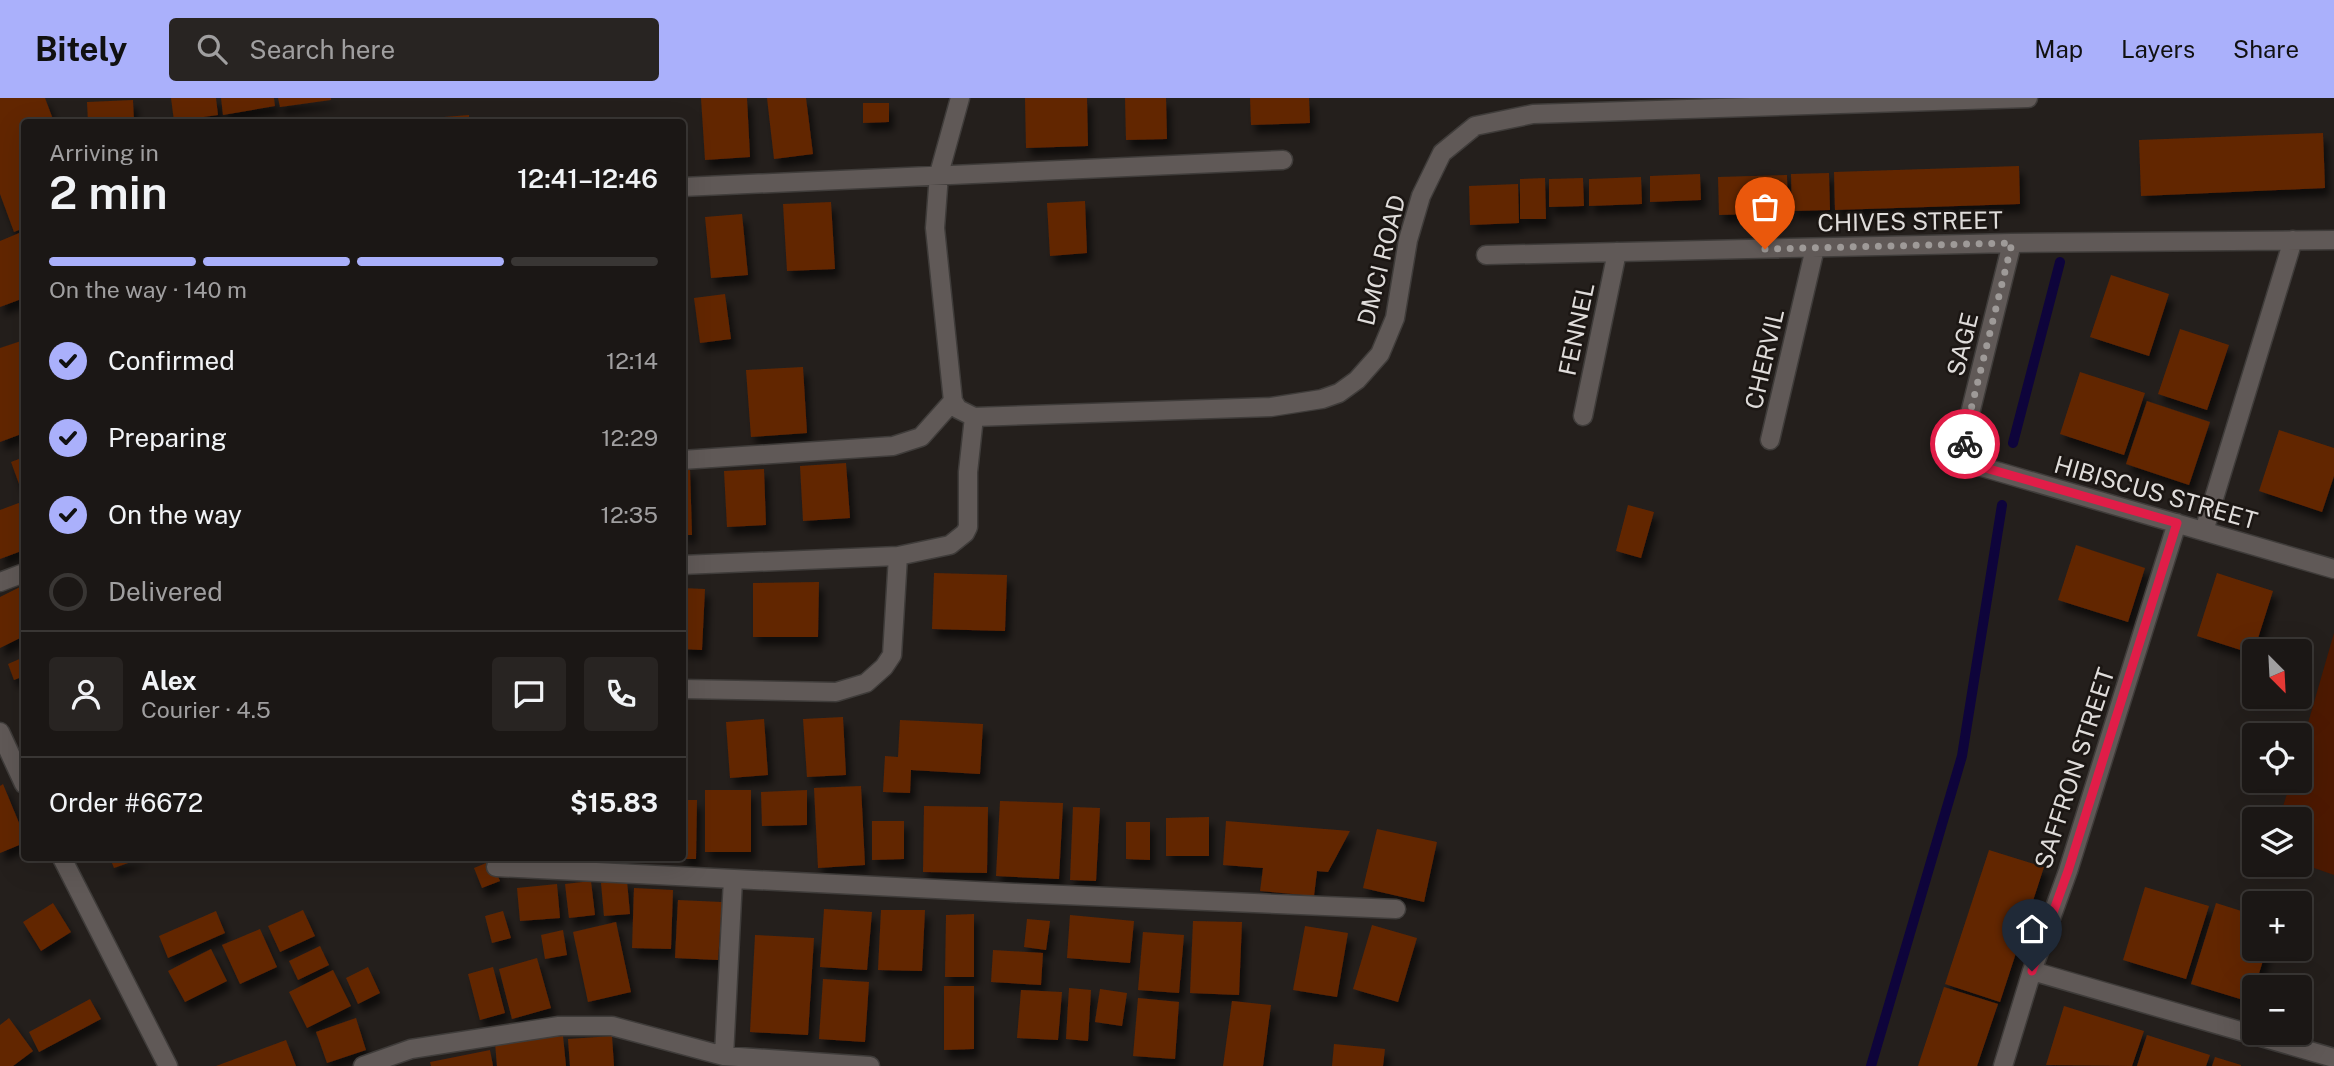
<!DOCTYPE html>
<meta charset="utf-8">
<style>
body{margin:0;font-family:"Public Sans",sans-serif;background:#282422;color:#f1f3f6;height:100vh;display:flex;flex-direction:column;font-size:26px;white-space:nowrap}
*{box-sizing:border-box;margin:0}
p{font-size:23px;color:#a09fa0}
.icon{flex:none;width:38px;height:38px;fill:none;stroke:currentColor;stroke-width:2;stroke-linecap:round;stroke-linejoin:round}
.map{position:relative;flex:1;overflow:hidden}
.drawer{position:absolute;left:21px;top:21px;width:665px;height:742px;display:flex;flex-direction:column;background:#1b1715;border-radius:7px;box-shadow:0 7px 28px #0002,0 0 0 2px #393634}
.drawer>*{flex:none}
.needle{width:46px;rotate:156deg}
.controls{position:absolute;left:2242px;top:541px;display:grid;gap:14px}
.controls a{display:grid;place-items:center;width:70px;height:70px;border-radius:7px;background:#1b1715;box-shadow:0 7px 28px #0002,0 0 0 2px #393634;font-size:35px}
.pin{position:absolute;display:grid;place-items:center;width:60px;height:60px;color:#fff;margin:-72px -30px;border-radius:50% 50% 50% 0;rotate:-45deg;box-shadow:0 0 7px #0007}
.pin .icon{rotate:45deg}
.courier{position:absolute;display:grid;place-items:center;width:70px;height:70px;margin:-35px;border:5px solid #e11d48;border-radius:50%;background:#fff;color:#222;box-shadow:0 2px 9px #0007}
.head em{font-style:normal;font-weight:600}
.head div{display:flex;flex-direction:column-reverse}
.head{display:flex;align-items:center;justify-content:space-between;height:119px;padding:0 28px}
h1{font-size:46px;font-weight:600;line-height:52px}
.bar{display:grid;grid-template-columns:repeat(4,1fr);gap:10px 7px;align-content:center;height:84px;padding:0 28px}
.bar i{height:9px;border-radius:5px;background:#393634}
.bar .selected{background:#aab0fb}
.bar p{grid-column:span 4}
.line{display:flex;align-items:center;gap:18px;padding:0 28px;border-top:2px solid #393634}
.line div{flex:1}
.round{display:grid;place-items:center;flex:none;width:74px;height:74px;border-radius:7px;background:#282422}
ol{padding:0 28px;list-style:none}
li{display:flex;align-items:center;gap:21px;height:77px}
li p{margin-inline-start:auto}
li .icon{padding:7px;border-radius:50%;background:#aab0fb;color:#111;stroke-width:4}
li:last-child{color:#a09fa0}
li i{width:38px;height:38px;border:4px solid #393634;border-radius:50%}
header{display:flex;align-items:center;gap:42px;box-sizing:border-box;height:98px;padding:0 35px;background:#aab0fb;color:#111}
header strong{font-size:33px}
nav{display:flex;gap:38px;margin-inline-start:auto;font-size:24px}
.search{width:490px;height:63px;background:#282422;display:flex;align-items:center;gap:18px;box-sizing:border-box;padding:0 24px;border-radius:7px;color:#a09fa0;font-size:26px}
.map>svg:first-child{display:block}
</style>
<header>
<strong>Bitely</strong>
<div class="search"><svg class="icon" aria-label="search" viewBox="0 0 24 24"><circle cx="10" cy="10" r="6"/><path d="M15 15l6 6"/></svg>Search here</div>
<nav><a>Map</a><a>Layers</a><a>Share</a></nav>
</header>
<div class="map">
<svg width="2334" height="968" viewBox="0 0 2334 968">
<defs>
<filter id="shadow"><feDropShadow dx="4.5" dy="8" stdDeviation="3.5" flood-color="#0009"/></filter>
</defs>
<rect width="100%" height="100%" fill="#241f1c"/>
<path fill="#4d1900" d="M2334,535V777L2300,765V721H2279L2291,683L2300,682V653Z"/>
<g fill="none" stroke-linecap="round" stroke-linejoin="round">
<path stroke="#0e043b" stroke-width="10" d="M2013,345L2060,164
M1871,968L1962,658L2002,407"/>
</g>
<path fill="#622602" filter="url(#shadow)" d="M0,0H45L54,24H24V130L14,134L0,96Z
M171,0H216L218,17L174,23Z
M221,0H274L275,8L223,17Z
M278,0H331V2L280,9Z
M701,0H747L750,59L705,62Z
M767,0H806L813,56L774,61Z
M1025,0H1087L1088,48L1026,50Z
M1125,0H1166L1167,41L1126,42Z
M1250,0H1309L1310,25L1251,27Z
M133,2L134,24H88L87,4Z
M863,5H889V24L863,25Z
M469,17V24H431V20Z
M2323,35L2325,90L2141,98L2139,42Z
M2019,68L2020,106L1835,112L1834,74Z
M1829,75L1830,112L1792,113L1791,76Z
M1700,76L1701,102L1650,104V78Z
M1787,77L1788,115L1719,117L1718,79Z
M1641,79L1642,106L1589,108V81Z
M1545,80L1546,121H1520V81Z
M1583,80L1584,108L1549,109V81Z
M1518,86L1519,125L1470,127L1469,88Z
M1085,103L1087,155L1050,158L1047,105Z
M831,104L835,171L787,173L783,106Z
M742,116L748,177L711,180L705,119Z
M24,133V200L0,209V143Z
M2111,177L2169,196L2149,258L2090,239Z
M725,196L731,241L700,245L694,200Z
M2180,231L2229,247L2207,312L2158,296Z
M24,242V335L0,344V250Z
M803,269L807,335L751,339L746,272Z
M2080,274L2145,295L2124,357L2060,336Z
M2147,303L2210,324L2189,387L2126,366Z
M2279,332L2334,350V378L2322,414L2259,393Z
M24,359V393L22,394L11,364Z
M846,365L850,420L803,423L800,368Z
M682,370H690L692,437H682Z
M764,371L766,427L727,429L724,373Z
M24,403V452L0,461V412Z
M1628,407L1654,414L1641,460L1616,453Z
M2076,447L2145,470L2128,524L2058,502Z
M934,475L1007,477L1005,533L932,531Z
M2217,475L2273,493L2253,556L2197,538Z
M819,484L818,539H753V485Z
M24,487V538L0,550V499Z
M682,490L705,491L702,552L682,551Z
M24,559V578L14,582L8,566Z
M843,619L846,677L807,679L803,621Z
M764,621L768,677L730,680L726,624Z
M900,622L983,626L980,676L911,672L910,695L883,694L885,658L898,659Z
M3,686L24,737V745L0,755V688Z
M861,688L865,767L818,770L814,690Z
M705,692H751V754H705Z
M807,692V727L762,728L761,694Z
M682,702H697L696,761H682Z
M1000,703L1063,705L1059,781L996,778Z
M924,708L988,709L987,775L923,774Z
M1073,709L1100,710L1096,783L1070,782Z
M1209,719V758H1166V720Z
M872,723H904V761L872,762Z
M1226,723L1350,733L1328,774L1317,773L1314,798L1260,793L1263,770L1223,767Z
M1126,724H1150V762L1126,761Z
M1377,731L1437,744L1424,804L1363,790Z
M1989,752L2044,769L2000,904L1945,886Z
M110,760H142L114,770Z
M491,763L500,783L482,790L474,770Z
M591,783L595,817L569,820L565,786Z
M627,783L630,816L604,818L601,785Z
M557,786L560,820L520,823L517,790Z
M2145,789L2209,808L2186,881L2123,862Z
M634,790L673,792L671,851L632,850Z
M678,802L722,804L718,862L675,860Z
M53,805L71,834L41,853L23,824Z
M2216,805L2254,817V850H2267L2250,904L2191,886Z
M824,811L872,814L867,872L820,869Z
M303,812L315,838L280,854L268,828Z
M881,812H925L922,873L878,872Z
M216,813L225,835L168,860L159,838Z
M503,813L511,840L492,845L485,818Z
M974,816V879H945L946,817Z
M1070,817L1134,823L1130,865L1067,860Z
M1027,821L1050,823L1046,852L1024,849Z
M1193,823L1242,824L1239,897L1190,895Z
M616,824L631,894L588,904L573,834Z
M1372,827L1417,840L1398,904L1353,891Z
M1305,828L1348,835L1337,899L1293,892Z
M260,831L277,869L240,886L222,847Z
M563,832L567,857L545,861L541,837Z
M1143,834L1184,837L1179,895L1138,892Z
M755,837L814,840L808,937L750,934Z
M320,848L329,867L298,882L289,863Z
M211,851L227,883L185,904L168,873Z
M993,852L1043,855L1041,887L991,884Z
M537,860L551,910L512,921L499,871Z
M368,869L380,895L358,906L346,880Z
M493,869L505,915L480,922L468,876Z
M333,872L351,908L307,930L289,894Z
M823,881L869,884L865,944L819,941Z
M944,888H974V951L944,952Z
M1944,889L1998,906L1977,968H1918Z
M1069,890L1091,892L1088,943L1066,941Z
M1100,891L1127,895L1122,928L1095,924Z
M1021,892L1062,894L1058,942L1017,940Z
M1138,900L1179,904L1175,961L1133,958Z
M90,901L101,921L39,954L29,934Z
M1232,903L1271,907L1263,968H1223Z
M2064,908L2144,933L2132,968L2046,967Z
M9,920L33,953L13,968H0V927Z
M356,920L366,952L327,965L316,934Z
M2147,937L2210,957L2206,968H2137Z
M563,938L566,968H497L495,945Z
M612,938L614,968H570L568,941Z
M286,942L296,968H216Z
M1334,946L1385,951L1383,968H1332Z
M490,952L493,968H431L430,964Z
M2215,959L2241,967V968H2212Z"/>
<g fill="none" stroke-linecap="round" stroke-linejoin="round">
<g stroke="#3f3c3a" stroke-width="21">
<path id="street" d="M960,0L939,76L935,130L953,303L958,311L974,319L1271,309L1322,301L1339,295L1357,282L1380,256L1395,220L1408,142L1421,98L1442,55L1475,28L1533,16L2028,0
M682,89L1283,62
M2012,145L1964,340C1966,354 1970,361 1982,369L2334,471
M1486,157L2012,145L2334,142
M1583,318L1617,154
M1770,342L1815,150
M682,362L893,348L921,339L953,303
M2204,433L2293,142
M682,467L898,458L950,447L965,435L968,429V374L974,319
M0,484L24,475
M682,591L836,594L866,585L884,569L892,557L898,458
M496,769L1015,795L1396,811
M2032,873L2334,960
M724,958L733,781
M363,968L411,951L559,928H612L724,958L870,968
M2003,968L2032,873L2068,773L2177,425"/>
</g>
<g stroke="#3f3c3a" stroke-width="21">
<path id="secondary" d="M0,634L24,686
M62,760L168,968"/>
</g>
<use href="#street" stroke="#605957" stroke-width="18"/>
<use href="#secondary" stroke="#605957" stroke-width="18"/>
</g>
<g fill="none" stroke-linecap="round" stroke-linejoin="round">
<path stroke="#9e9a98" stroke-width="7" stroke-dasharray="0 12.6" d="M1765,151L2012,145L1964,340L1965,346"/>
<path stroke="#e11d48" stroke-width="9" d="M1965,346L1968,358L1982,369L2177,425L2068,773L2032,873"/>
</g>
<g text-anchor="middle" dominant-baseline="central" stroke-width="5" stroke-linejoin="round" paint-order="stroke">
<g font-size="24" fill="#dfdcda" stroke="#1b1613">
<text transform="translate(1910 123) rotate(-1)">CHIVES STREET</text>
<text transform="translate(1381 162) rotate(-76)">DMCI ROAD</text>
<text transform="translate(1576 231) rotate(-78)">FENNEL</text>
<text transform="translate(1962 246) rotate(-76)">SAGE</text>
<text transform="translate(1764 261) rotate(-77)">CHERVIL</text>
<text transform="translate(2156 394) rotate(16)">HIBISCUS STREET</text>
<text transform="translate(2074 670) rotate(-72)">SAFFRON STREET</text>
</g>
</g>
</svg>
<div class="controls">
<a><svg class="needle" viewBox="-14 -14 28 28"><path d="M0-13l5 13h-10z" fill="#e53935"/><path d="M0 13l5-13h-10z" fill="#a09fa0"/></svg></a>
<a><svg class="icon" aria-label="locate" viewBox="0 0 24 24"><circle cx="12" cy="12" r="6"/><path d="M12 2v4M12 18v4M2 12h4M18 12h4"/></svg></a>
<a><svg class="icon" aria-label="layers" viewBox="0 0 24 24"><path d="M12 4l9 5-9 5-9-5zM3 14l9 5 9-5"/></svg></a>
<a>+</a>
<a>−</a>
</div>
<div class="pin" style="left:1765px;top:151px;background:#ea580c"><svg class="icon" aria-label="bag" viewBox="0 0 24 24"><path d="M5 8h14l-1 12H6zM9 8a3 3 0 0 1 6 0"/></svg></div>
<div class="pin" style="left:2032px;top:873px;background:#1f2937"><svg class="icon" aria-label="home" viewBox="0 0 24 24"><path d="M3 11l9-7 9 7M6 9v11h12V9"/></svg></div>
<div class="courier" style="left:1965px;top:346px"><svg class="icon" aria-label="bike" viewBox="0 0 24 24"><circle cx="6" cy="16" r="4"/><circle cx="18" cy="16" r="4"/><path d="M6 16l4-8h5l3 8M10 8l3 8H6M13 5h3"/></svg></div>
<section class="drawer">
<div class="head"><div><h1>2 min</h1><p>Arriving in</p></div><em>12:41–12:46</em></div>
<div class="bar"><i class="selected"></i><i class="selected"></i><i class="selected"></i><i></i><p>On the way · 140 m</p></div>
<ol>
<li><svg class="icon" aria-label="check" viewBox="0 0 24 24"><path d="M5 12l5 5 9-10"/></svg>Confirmed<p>12:14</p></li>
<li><svg class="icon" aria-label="check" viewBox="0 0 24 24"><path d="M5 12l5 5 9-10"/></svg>Preparing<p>12:29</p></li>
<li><svg class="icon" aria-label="check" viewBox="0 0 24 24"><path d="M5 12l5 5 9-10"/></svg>On the way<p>12:35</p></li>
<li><i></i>Delivered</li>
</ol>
<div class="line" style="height:126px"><a class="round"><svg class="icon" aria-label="person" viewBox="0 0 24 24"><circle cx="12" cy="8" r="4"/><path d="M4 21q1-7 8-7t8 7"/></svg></a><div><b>Alex</b><p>Courier · 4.5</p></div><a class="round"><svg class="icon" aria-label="chat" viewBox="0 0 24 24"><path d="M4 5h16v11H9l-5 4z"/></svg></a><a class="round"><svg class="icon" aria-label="phone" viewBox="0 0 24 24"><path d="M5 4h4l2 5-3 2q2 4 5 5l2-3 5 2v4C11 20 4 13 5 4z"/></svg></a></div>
<div class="line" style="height:91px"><div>Order #6672</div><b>$15.83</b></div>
</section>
</div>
